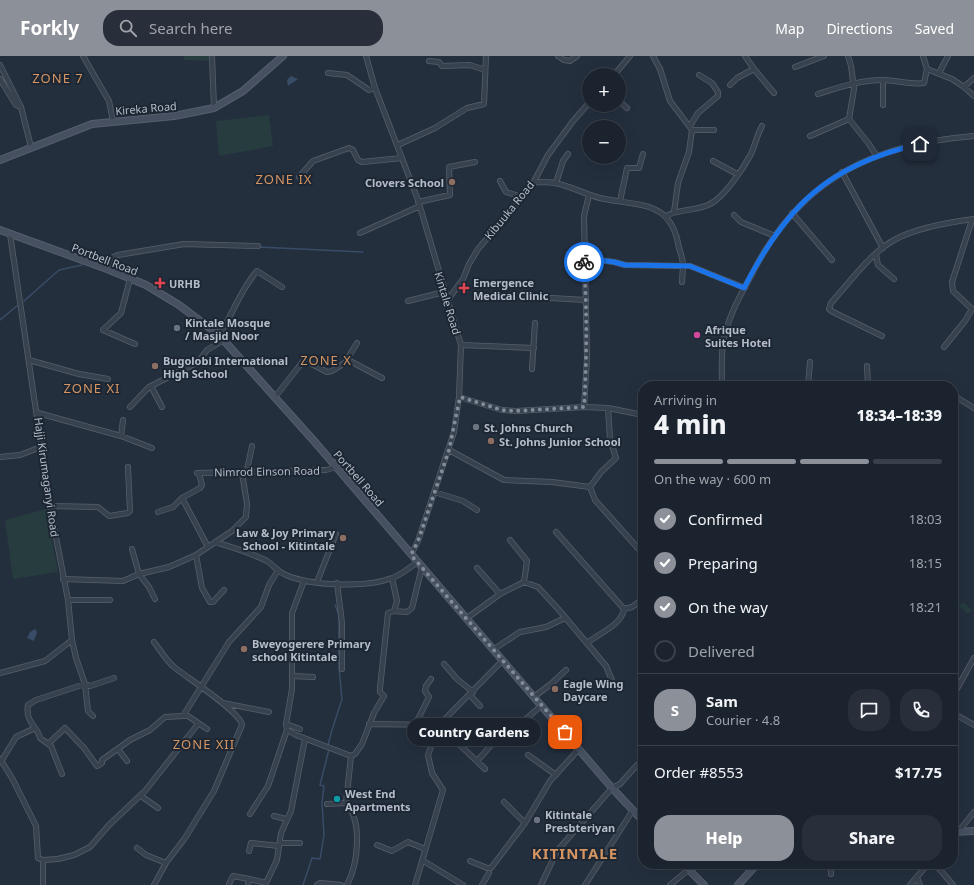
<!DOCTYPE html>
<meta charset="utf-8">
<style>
body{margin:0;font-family:"Noto Sans",sans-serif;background:#282f3a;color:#f1f3f6;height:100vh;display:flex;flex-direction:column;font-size:15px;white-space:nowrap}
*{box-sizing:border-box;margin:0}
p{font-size:13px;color:#a0a4aa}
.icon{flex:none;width:22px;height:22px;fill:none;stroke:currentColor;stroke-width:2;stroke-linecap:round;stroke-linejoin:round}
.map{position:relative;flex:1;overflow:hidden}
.drawer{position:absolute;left:638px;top:325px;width:320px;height:488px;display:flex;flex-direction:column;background:#1b232e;border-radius:16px;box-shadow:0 4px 16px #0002,0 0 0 1px #39404a}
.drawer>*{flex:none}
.buttons{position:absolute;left:582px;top:12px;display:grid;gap:8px}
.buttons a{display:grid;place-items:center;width:44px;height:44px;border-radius:50%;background:#1b232e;box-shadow:0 4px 16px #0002,0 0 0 1px #39404a;font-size:20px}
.pin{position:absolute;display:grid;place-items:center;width:34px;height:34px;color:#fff;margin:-17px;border-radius:8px;box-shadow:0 2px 6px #0006}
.courier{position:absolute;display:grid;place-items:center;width:40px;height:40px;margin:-20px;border:3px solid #1a73e8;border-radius:50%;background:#fff;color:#222;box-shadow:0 1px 5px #0007}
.bubble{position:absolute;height:28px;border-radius:14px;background:#1b232e;box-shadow:0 4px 16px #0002,0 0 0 1px #39404a;font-size:13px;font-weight:800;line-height:28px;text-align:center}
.headline em{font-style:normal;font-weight:800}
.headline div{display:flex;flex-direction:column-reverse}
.headline{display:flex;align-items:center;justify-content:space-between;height:68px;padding:0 16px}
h1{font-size:26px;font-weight:800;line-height:30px}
.bar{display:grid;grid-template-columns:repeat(4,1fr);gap:6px 4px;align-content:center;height:48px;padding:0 16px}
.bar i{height:5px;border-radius:3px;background:#39404a}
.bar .selected{background:#8c9099}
.bar p{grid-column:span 4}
.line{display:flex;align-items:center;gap:10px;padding:0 16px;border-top:1px solid #39404a}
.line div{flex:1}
.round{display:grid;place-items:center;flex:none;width:42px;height:42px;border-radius:16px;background:#282f3a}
ol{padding:0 16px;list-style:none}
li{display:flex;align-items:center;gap:12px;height:44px}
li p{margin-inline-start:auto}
li .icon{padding:4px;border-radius:50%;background:#8c9099;color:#fff;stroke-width:4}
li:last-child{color:#a0a4aa}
li i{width:22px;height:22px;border:2px solid #39404a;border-radius:50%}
.action{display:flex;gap:8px;margin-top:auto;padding:8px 16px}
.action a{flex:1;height:46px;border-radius:16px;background:#8c9099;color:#fff;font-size:16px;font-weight:800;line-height:46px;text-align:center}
.action a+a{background:#282f3a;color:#f1f3f6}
header{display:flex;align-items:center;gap:24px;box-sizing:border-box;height:56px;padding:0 20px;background:#8c9099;color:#fff}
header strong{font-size:19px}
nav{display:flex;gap:22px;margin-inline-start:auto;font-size:14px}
.search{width:280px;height:36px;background:#282f3a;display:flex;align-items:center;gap:10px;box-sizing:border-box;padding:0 14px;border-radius:16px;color:#a0a4aa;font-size:15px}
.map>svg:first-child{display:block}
</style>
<header>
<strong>Forkly</strong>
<div class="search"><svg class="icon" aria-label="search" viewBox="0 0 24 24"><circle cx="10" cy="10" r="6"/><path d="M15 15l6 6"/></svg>Search here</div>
<nav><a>Map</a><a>Directions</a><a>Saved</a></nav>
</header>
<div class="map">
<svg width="974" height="829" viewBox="0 0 974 829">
<rect width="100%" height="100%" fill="#242f3e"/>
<path fill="#263c3f" d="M184,0H209V5L184,4Z
M269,59L273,90L219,100L216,65Z
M46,453L58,516L13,523L5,464Z
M963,546L972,554L968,558L959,550Z"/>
<path fill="#394c67" d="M291,20L298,23L288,30L287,24Z
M35,573L37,576L34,585L27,582L30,576Z"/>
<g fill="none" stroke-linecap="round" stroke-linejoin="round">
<path stroke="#394c67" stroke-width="1.5" d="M258,191L363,196
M91,203L109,202
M24,245L59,214L82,209
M0,264L18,249
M328,689L332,674L342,643L339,612V559L335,549
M430,771L435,756
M419,808L425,788
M303,829L312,802L320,803L324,779L322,747L324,730L320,729L329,693"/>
<g stroke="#565f6c" stroke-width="6">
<path id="street" d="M83,0L109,45L113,65
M212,0L214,52
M366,0L375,32L418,144L461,289L459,341L454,376L418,485L411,499
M558,0L564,4L570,5L577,0
M653,0L660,13L670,45L692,74L689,96L678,127L674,156
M745,0L754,13
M848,0L851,10L854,33L849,63L869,88L876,99
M923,0L927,13L952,23L964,31L974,22
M429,5L439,6L442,10L470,9L485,14
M0,9L21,51L31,91
M795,11L824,0
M328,17L347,19L369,34L375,32
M939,17L948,0
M614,19L630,0
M0,23L16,49L21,51
M730,29L737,22L754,13L774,37
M964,31L974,40
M818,38C840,31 860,24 883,24C896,24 911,29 924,27L927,13
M619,45L627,52
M883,49V24
M690,70L698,57L718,40V36L712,27L699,19
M692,74H714
M810,80L849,63
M398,89L435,72L467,52L484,48L486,0
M713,105L737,118
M842,116L883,192
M299,121L313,105L349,92L353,94L358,104L362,106L402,102
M500,125L506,136L522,141
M534,126C541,126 549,126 555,127C570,130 585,138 600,142C638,151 671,142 679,192C681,198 683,203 683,210H690L745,232
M556,127L563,105L568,98
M620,145L627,112H639L643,98
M418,146L450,139L449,111L475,106
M792,157L832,204
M734,159L741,166L775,180
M666,160C679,153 694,155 708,149C723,143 743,113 751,98C755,89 757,79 762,70
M360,177L420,150
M10,178L50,450L68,544L72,584L76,602L85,628L88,655L93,660
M876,199L878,209L894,223
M583,202L614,206L625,209L683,210L682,226
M107,213L111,202L118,199L184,188L258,190
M130,223L121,257L103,274L135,288
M515,240L586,244
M408,245L444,236
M447,245L463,223L469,208L478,193L531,131L548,99L573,65L589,47
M219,279C233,258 240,234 257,215L282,231
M882,280L833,256L829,253L831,247C849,227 872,195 896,183C917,172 951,166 974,163
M461,289L534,292
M944,291L965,265L972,253L953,235L952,226L972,164
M29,304L79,318L108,323
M346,305L357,287
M867,310L868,330
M532,313L535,267
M151,330L162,351
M722,330C722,316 721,301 723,288C727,262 740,240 752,218C799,124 872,88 974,80
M808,330L810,306
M275,341L304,304L327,316C336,316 341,306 350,305L382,322
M459,341L502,354L516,355L584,351L608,352L643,359
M956,341L974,352
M130,351L149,331L198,306L207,294L224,284
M584,351L587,302L584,160L589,139
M38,357L121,380L152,392
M121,380L123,364
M449,394L504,424L552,426L590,431
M0,401L20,399L41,391
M197,417L326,414L336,411
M199,417L202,429L200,432L182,442L208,491
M590,431L601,416L616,402L610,383L608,352
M590,431L595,444L643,498
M434,436L463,445L477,454
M50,450L98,451L109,460L128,457L130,455L128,411
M158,456L173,451L182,442
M556,476L624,553C622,569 598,578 587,587
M215,486C231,491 252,497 267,505C275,510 276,515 286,519C311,530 366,532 392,522C401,519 410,511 418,506
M132,493L139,518L149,531L155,543
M196,499L202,532L210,546H213L224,534
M477,512L500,538
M392,522L397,545L394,555
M63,523L123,525L139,518L169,511L196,499L232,475L246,461L247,448L242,417L247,414L252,390
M317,526L336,478
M524,526L538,531L559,554L606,610L613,627
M337,527L342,567V613
M68,544H110
M624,553L632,551L643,543
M467,562L500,538L524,526L527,505L510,484
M494,593L520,576L546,571L565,562
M444,608L457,623L473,636
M0,617L45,605L72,584
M293,620L313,621
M470,639L480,650
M535,640L551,628L566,614
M953,640L974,602
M223,647L269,656
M953,657L974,669
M183,660H188L207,673
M286,668L300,673
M369,668L439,669L485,713
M419,670L417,665L429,641L425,635L426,630L431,623
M287,674L296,679L351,700L355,698L362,688L374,657L384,640L380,636V632L388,557L394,555L407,556L412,552L422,511
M49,687L65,672L84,692L97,710L102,707V704L130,684L150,674L165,661L183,660L229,586L261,551L269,529L277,516
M118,693L127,705
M528,699L556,719
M0,703L12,722L36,770L38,802L43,804L58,803L74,799L90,791L109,769L145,735L198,668
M2,704L16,681L35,672
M477,705L495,685L511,676L542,649
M62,718L51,690L40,682C37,669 25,667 28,649L36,644L85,628L90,630L114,622
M141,740L158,752
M504,746L525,767
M327,748L346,747
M351,752H368
M250,758L268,730L287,674L286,668L292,633V557L304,525
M274,760L286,763
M958,776L974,756
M280,787H300
M377,789L392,795L408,786L425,793
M137,792L146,799L166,807
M249,795L251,787L279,790
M43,804V829
M422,804L463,829
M470,805L487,812H491L525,767L550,725L579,693
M830,808L831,818
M935,808L953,829
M917,822L920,829
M229,828L233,820L249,823
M154,829L166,807L185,782L214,735L242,669C241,656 186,621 174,611C166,604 160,594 154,586
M248,829L249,823L266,827L277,804L281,777L291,755L305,683
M317,829L320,827L341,829
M347,829C358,808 363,766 346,747L351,700
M415,829L443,734L432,717L428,699L439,669L503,604
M482,829L489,817
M541,829L557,795L612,732L620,728L637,709
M585,829L633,754
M670,829L688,814
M910,829L928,808"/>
</g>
<g stroke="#565f6c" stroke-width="8">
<path id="secondary" d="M0,104L92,68L174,60L214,52L243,35L283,0
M0,174L107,213L146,229L179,249L219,279L314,385L612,732L643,765
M953,776L974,775
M683,808L704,829
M738,829L757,808"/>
</g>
<use href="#street" stroke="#38414e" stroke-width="4.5"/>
<use href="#secondary" stroke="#465061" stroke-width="6"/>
</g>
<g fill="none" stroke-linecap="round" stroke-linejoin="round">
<path stroke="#828b98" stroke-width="4" stroke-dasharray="0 7.2" d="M565,676L411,499L418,485L449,394L460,341L502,354L516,355L584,351C587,303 587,255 584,206"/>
<path stroke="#1a73e8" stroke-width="5" d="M584,206L583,202L614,206L625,209L690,210L744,232C786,150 829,108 920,88"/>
</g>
<g fill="#8d6e63" stroke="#1d2633" stroke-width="1.5">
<circle cx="452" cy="126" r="4"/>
<circle cx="155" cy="310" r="4"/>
<circle cx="491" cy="385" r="4"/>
<circle cx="343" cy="482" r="4"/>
<circle cx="244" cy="593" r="4"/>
<circle cx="555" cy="633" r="4"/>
</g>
<g fill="#e0444e" stroke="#1d2633" stroke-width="1.5">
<path d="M158 221h4v4h4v4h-4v4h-4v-4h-4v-4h4z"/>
<path d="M462 226h4v4h4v4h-4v4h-4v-4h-4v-4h4z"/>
</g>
<g fill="#6b7280" stroke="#1d2633" stroke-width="1.5">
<circle cx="177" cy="272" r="4"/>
<circle cx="476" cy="371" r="4"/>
<circle cx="537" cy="764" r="4"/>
</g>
<circle fill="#d1479c" stroke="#1d2633" stroke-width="1.5" cx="697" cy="279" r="4"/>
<circle fill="#0f9aa8" stroke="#1d2633" stroke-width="1.5" cx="337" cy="743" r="4"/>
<g text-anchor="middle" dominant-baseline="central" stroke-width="4" stroke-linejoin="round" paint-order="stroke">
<g font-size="11" fill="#b4bcc9" stroke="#1d2633">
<text transform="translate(146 52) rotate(-5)">Kireka Road</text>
<text transform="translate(509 154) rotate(-51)">Kibuuka Road</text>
<text transform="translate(105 203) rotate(21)">Portbell Road</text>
<text transform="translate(448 247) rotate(73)">Kintale Road</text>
<text transform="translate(267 415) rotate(-1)">Nimrod Einson Road</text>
<text transform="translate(47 421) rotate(82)">Hajji Kirumaganyi Road</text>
<text transform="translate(359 422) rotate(49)">Portbell Road</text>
</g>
<g font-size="11" font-weight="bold" fill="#b4bcc9" stroke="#1d2633" text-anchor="start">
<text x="444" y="126" text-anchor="end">Clovers School</text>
<text x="473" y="226">Emergence<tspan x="473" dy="13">Medical Clinic</tspan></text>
<text x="169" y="227">URHB</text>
<text x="185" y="266">Kintale Mosque<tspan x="185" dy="13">/ Masjid Noor</tspan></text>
<text x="705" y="273">Afrique<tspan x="705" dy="13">Suites Hotel</tspan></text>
<text x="163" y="304">Bugolobi International<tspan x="163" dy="13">High School</tspan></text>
<text x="484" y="371">St. Johns Church</text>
<text x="499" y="385">St. Johns Junior School</text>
<text x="335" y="476" text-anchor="end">Law &amp; Joy Primary<tspan x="335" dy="13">School - Kitintale</tspan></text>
<text x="252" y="587">Bweyogerere Primary<tspan x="252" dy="13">school Kitintale</tspan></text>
<text x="563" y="627">Eagle Wing<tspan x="563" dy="13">Daycare</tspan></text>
<text x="345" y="737">West End<tspan x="345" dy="13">Apartments</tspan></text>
<text x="545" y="758">Kitintale<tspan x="545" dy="13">Presbteriyan</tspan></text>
</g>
<g font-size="13" letter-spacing="1" fill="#d59563" stroke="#1d2633">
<text x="58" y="22">ZONE 7</text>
<text x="284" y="123">ZONE IX</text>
<text x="326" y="304">ZONE X</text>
<text x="92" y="332">ZONE XI</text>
<text x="204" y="688">ZONE XII</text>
</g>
<g font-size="15" font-weight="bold" letter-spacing="1" fill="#d59563" stroke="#1d2633">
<text x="575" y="797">KITINTALE</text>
</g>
</g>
</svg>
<div class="buttons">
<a>+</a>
<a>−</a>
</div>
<div class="pin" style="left:565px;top:676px;background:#ea580c"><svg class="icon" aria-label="bag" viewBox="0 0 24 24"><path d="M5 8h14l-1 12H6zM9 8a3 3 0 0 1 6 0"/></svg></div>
<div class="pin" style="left:920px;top:88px;background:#1f2937"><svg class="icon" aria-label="home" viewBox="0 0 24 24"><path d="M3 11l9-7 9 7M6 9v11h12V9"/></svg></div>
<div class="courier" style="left:584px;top:206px"><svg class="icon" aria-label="bike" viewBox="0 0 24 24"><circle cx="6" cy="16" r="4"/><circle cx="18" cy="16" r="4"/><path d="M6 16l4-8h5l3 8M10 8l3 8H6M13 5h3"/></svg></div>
<div class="bubble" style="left:407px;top:662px;width:134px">Country Gardens</div>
<section class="drawer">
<div class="headline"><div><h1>4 min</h1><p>Arriving in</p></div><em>18:34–18:39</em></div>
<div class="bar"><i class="selected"></i><i class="selected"></i><i class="selected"></i><i></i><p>On the way · 600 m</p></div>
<ol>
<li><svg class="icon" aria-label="check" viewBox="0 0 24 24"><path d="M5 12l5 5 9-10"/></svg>Confirmed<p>18:03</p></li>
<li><svg class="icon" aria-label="check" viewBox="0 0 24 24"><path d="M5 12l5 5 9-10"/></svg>Preparing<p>18:15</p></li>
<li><svg class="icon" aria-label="check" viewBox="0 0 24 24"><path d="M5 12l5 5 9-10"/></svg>On the way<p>18:21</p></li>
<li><i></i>Delivered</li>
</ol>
<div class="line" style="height:72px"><b class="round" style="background:#8c9099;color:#fff">S</b><div><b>Sam</b><p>Courier · 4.8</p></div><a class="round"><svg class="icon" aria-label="chat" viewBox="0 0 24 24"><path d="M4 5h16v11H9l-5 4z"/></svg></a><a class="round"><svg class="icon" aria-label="phone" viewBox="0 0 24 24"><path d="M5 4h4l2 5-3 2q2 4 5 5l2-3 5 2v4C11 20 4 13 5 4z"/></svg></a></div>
<div class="line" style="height:52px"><div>Order #8553</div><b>$17.75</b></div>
<div class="action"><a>Help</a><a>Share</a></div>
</section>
</div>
